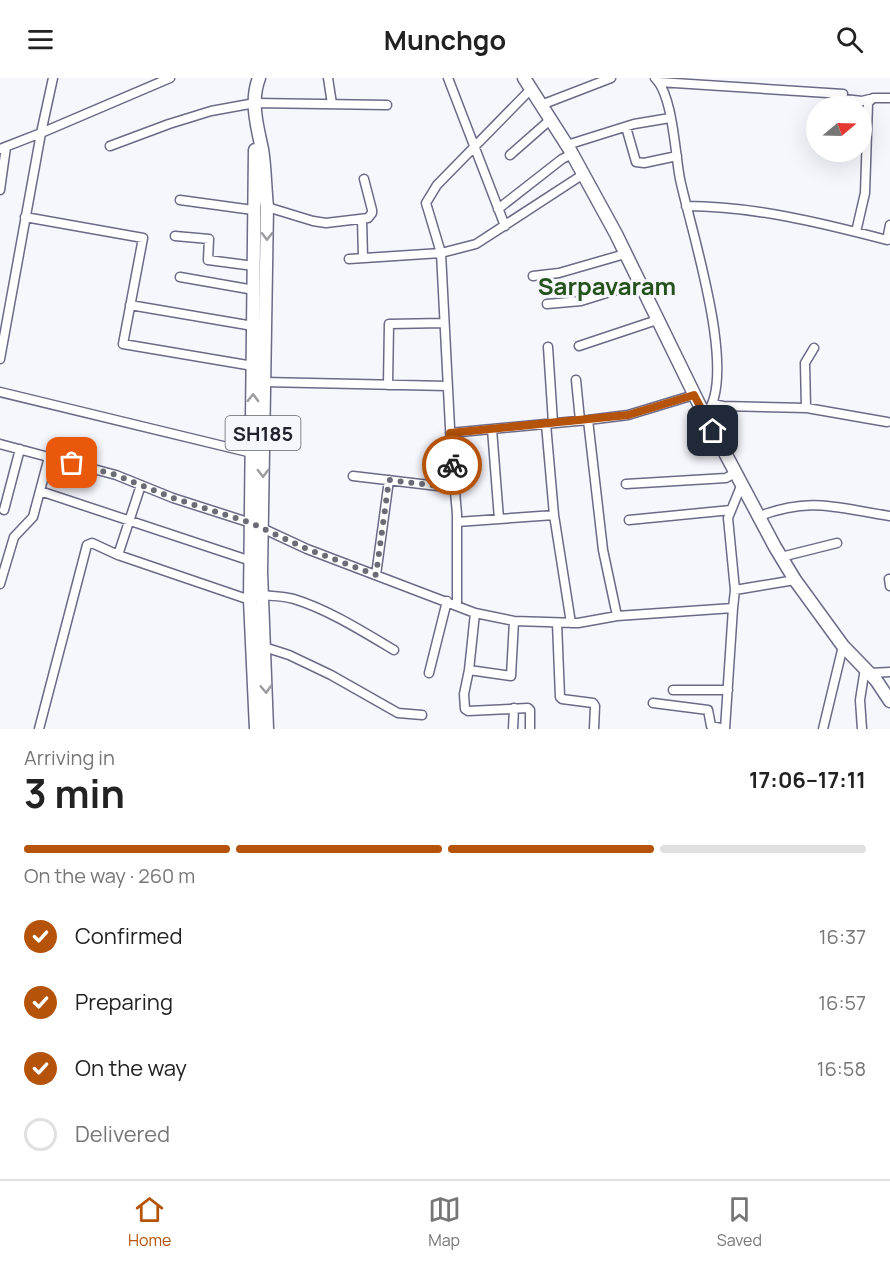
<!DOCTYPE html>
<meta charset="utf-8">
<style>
body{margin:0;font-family:Manrope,sans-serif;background:#f6f6f6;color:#222;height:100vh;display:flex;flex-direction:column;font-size:22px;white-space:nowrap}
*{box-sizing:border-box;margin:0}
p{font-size:20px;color:#767676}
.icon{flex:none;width:33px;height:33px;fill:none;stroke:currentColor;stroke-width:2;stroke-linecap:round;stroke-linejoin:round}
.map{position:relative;height:651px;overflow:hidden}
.panel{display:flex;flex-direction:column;background:#fff;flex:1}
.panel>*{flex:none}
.needle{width:39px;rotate:71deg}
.buttons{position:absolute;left:806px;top:18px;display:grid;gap:12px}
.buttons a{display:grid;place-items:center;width:66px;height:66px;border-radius:50%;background:#fff;box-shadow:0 6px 24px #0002;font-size:30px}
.pin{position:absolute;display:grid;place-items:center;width:51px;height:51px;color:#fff;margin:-26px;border-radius:12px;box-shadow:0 3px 9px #0006}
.courier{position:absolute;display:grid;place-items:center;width:60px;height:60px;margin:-30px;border:4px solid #b45309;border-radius:50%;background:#fff;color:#222;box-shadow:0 2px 8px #0007}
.head em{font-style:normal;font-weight:700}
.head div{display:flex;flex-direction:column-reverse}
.head{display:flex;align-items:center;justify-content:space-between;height:102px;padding:0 24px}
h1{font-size:39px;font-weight:700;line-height:45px}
.bar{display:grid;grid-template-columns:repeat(4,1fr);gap:9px 6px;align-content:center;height:72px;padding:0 24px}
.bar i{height:8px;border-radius:4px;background:#e0e0e0}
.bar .on{background:#b45309}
.bar p{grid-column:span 4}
ol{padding:0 24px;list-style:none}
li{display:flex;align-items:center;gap:18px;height:66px}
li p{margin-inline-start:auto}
li .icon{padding:6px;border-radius:50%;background:#b45309;color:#fff;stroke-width:4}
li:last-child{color:#767676}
li i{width:33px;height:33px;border:3px solid #e0e0e0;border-radius:50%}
header{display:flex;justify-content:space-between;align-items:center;height:78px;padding:0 24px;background:#fff;font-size:27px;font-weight:700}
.tab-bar{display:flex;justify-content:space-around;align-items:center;height:84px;border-top:2px solid #e0e0e0;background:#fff;font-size:16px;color:#767676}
.tab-bar a{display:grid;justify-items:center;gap:3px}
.tab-bar .on{color:#b45309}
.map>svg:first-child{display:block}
</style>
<header><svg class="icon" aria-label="menu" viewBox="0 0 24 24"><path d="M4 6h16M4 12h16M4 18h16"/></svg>Munchgo<svg class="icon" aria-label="search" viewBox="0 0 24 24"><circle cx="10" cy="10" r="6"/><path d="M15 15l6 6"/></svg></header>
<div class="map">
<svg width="890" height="651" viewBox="0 0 890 651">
<rect width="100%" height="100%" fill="#f6f6fd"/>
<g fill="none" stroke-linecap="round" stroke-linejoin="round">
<g stroke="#6b6a87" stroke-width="11">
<path id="minor" d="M328,0L332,26
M448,0L505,148
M655,0C673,17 675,76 680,101C690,149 740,301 705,337
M659,4L843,16
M844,21L862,23L870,21
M541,27L611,0
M626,49L636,84L644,85L677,78
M567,67L634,46L670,40
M110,68L169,46L211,33L255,25L387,27
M0,71L41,55L53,0
M510,77L551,41
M0,112L6,69
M180,122L253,132
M686,128C753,128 822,145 887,162L890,147
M267,129L313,143L326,145L368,140L372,135V132L364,101
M498,131L562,81L572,76
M25,139L143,160L123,266L253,288
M362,141L363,180
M856,154L865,115L868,25L873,20H890
M175,158L209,161L208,182L254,188
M349,181L441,175L476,166L582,97
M533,198L559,195L625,176
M180,199L254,212
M547,226L581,223L639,205
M130,227L253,248
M579,268L657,242
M548,269L553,345
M0,281L41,55L170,0
M576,302L580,342
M264,304L447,308
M388,307L389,246L444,245
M0,314L252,375
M713,326L723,328L807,330L887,344
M806,330L805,285L814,270
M588,342L628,337L694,317
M546,346L554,437
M492,351L499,441
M450,355L588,342L603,472L617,538
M0,366L116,397L173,420L251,445L307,471L475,535L514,543L578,545L617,538L733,530L735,512L795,502
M353,398L455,410
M626,406L726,400L735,395
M141,407L118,477L250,522
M40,413L251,483
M4,432L20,371
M757,439C811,418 836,430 890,438
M629,442L731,432
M457,444L554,437L571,545
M781,479L837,465
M376,497L389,402
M889,501L890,508
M0,506L14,459L33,439L49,379
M735,512L728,440L741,408
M261,517C272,518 284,518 294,521C329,532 362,553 394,572
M457,527V436L451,369L441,175L426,125L437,107L531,11
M475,535L469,592L511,598L514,543
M557,545L560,619L562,621L593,625L595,628L594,651
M264,569L289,577L331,597L398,635L422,637
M469,592L464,616L465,631L468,633L528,630L530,632V651
M429,595L447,523
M870,595L890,594
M673,612H728
M653,625L708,632L711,648L725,651
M39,651L87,467L92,465L118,477
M513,651L514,630
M725,651L733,530
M823,651L843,568
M862,651L860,622L865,590"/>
</g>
<g stroke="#6b6a87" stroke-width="15">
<path id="secondary" d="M524,0L570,72L616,156L698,324L775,469L795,502L843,568L876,602L890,623"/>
</g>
<g stroke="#6b6a87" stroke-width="15">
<path id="primary" d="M259,0C250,23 257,48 262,71C265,89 265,110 267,129L261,494L267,651
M255,72L250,522L256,651"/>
</g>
<use href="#minor" stroke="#fff" stroke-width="8"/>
<use href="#secondary" stroke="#fff" stroke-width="12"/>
<use href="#primary" stroke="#fff" stroke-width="12"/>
</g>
<defs><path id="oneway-chevron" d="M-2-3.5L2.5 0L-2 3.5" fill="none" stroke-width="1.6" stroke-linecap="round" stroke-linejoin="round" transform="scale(1.5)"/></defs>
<g stroke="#9c9ba0">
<use href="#oneway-chevron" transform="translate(267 158) rotate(91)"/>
<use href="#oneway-chevron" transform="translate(253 320) rotate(-89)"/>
<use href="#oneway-chevron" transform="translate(263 395) rotate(90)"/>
<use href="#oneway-chevron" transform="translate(266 611) rotate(88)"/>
</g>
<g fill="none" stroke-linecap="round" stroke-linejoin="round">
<path stroke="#6c6c76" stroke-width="6" stroke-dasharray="0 10.8" d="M72,385L116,397L173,420L251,445L307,471L376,497L389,402L455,410L452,387"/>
<path stroke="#b45309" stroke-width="8" d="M452,387L450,355L628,337L694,317L713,353"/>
</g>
<g text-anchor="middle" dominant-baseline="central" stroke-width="6" stroke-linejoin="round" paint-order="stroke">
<rect fill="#f6f6fd" stroke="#62616b" stroke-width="1.5" x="225.5" y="338" width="75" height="34" rx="4.5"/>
<g font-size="20" font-weight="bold" fill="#22212d">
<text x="263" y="355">SH185</text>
</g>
<g font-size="24" font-weight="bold" fill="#23521b" stroke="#f6f6fd">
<text x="607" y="207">Sarpavaram</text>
</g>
</g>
</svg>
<div class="buttons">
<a><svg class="needle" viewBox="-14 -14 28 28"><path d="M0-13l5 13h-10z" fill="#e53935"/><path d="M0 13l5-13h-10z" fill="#767676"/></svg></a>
</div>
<div class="pin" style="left:72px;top:385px;background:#ea580c"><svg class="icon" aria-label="bag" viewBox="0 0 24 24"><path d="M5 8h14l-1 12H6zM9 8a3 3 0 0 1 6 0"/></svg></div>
<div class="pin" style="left:713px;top:353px;background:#1f2937"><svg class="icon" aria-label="home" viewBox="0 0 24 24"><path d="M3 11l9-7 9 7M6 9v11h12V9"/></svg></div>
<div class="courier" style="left:452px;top:387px"><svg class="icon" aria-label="bike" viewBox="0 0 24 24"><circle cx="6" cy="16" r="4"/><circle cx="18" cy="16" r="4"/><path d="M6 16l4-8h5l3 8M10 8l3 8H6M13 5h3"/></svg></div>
</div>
<section class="panel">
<div class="head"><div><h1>3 min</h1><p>Arriving in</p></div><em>17:06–17:11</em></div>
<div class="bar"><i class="on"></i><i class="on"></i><i class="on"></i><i></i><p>On the way · 260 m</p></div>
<ol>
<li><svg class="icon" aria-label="check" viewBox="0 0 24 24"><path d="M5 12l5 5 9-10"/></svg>Confirmed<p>16:37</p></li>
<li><svg class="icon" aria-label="check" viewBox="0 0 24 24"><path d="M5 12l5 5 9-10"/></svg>Preparing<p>16:57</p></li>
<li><svg class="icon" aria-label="check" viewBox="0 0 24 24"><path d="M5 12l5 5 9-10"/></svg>On the way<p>16:58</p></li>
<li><i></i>Delivered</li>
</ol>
</section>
<nav class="tab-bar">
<a class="on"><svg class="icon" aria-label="home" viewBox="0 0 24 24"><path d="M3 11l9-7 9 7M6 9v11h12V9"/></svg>Home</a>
<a><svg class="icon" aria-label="map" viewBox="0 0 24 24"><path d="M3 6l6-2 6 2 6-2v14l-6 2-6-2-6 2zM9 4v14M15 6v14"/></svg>Map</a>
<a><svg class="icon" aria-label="saved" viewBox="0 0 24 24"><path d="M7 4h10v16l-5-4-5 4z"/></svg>Saved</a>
</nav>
